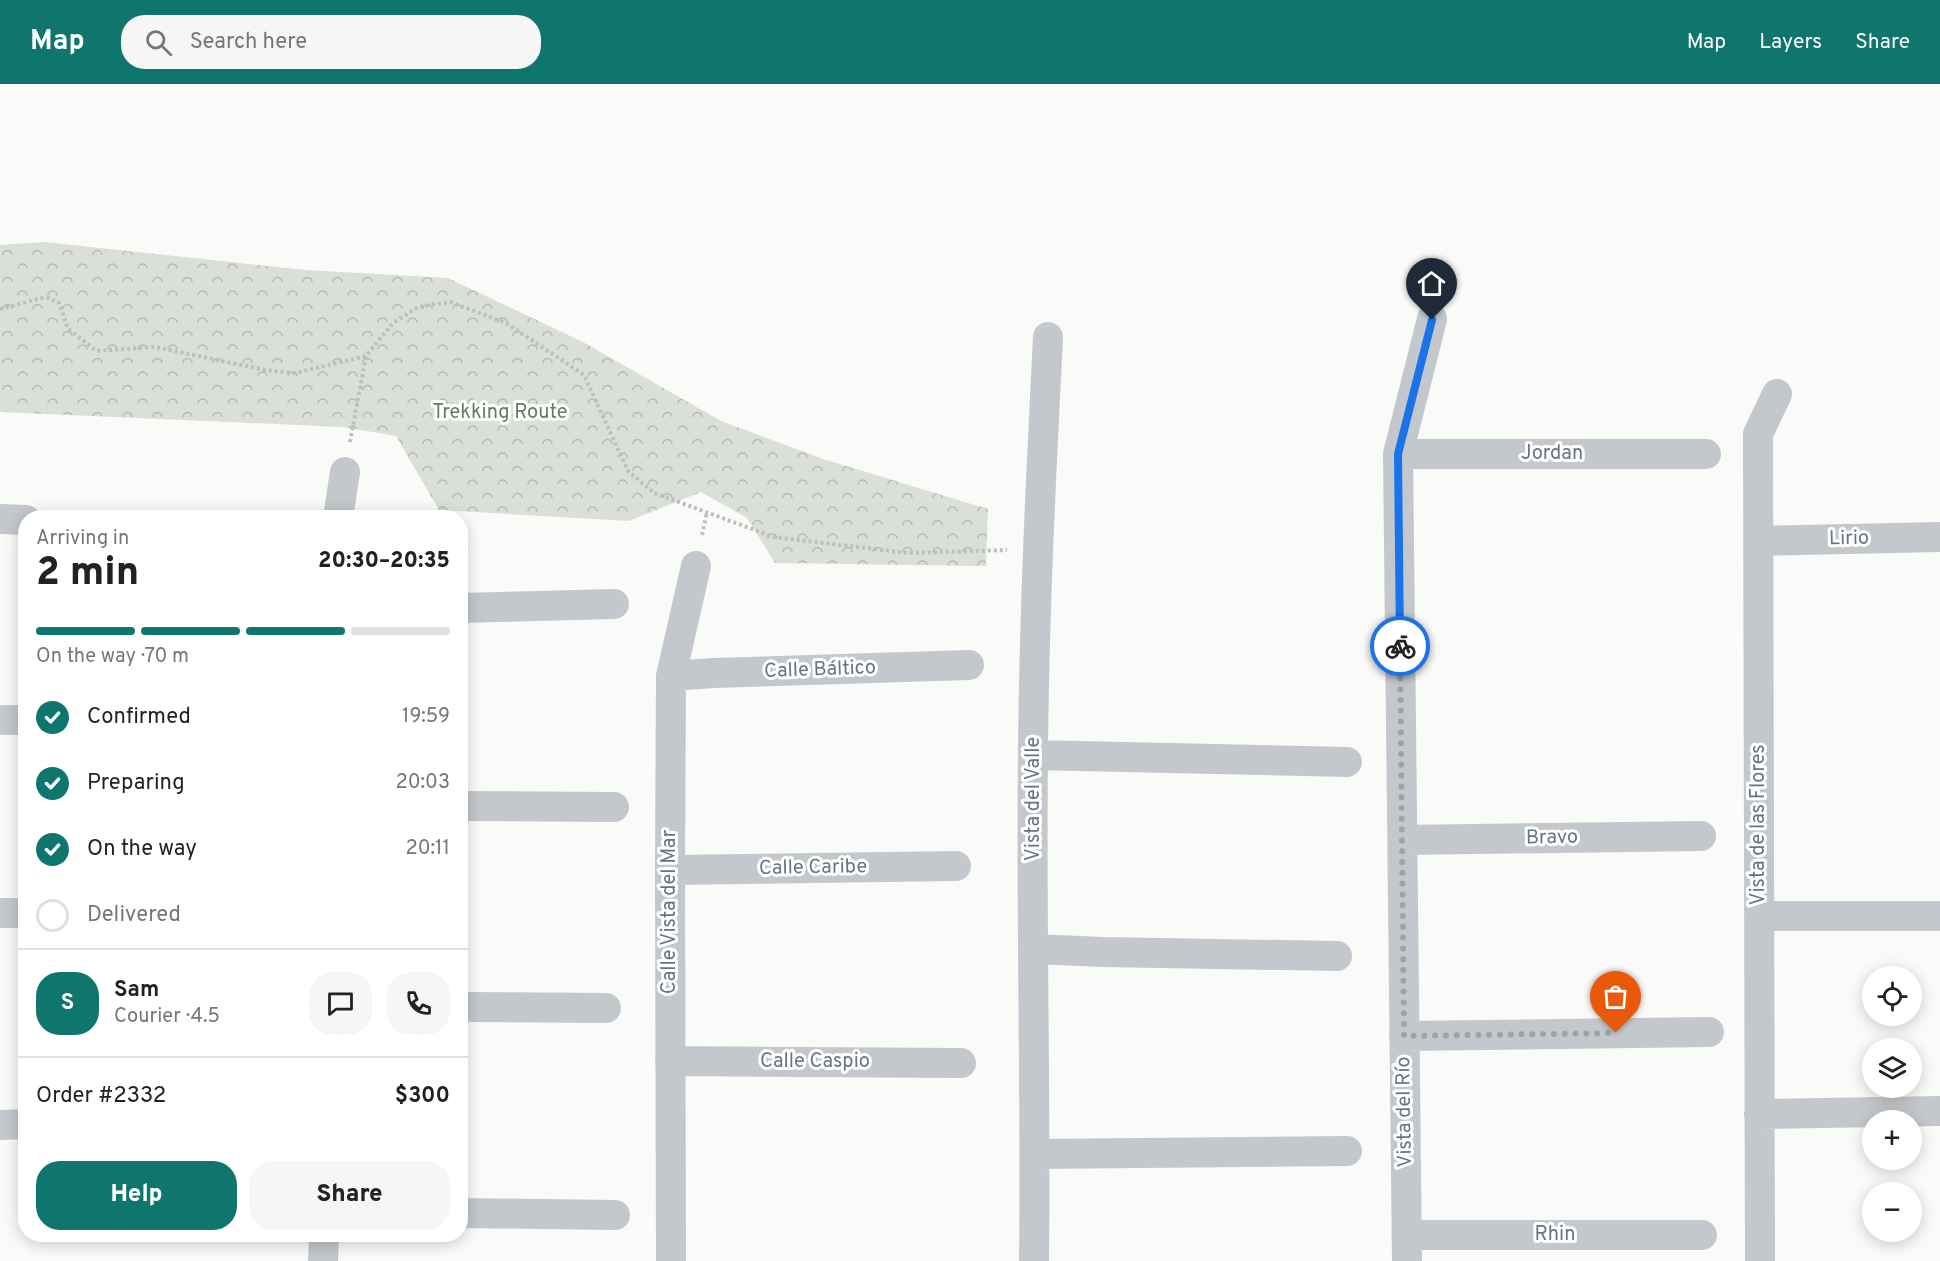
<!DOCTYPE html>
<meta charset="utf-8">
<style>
body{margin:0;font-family:Overpass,sans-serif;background:#f6f6f6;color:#222;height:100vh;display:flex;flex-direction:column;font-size:22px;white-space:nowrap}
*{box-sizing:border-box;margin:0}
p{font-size:20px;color:#767676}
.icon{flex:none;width:33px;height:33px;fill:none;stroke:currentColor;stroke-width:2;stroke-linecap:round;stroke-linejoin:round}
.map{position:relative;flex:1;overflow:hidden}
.drawer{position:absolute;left:18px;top:426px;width:450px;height:732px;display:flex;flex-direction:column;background:#fff;border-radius:24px;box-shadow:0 3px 15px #0003}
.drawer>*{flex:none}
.buttons{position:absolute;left:1862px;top:882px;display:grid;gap:12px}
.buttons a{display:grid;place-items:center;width:60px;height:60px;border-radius:50%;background:#fff;box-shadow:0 3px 15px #0003;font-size:30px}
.pin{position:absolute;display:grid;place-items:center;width:51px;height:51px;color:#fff;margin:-62px -26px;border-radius:50% 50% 50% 0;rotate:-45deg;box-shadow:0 0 6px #0007}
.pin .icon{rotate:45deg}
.courier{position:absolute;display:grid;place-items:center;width:60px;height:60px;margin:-30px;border:4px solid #1a73e8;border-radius:50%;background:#fff;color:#222;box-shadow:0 2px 8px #0007}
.summary em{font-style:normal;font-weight:800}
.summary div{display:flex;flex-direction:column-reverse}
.summary{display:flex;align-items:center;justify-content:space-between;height:102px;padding:0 18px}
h1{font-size:39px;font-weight:800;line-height:45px}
.bar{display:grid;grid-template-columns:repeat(4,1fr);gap:9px 6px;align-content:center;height:72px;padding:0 18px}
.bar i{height:8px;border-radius:4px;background:#e0e0e0}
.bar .current{background:#0f766e}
.bar p{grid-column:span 4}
.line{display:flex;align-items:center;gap:15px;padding:0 18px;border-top:2px solid #e0e0e0}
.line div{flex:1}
.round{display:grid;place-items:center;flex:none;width:63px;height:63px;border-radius:24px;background:#f6f6f6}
ol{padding:0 18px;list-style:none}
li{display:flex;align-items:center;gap:18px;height:66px}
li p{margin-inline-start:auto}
li .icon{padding:6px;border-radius:50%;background:#0f766e;color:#fff;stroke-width:4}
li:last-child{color:#767676}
li i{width:33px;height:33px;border:3px solid #e0e0e0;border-radius:50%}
.action{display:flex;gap:12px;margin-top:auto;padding:12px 18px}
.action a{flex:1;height:69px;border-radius:24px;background:#0f766e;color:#fff;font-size:24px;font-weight:800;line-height:69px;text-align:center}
.action a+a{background:#f6f6f6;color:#222}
header{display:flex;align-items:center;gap:36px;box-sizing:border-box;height:84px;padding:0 30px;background:#0f766e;color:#fff}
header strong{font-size:28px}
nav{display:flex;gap:33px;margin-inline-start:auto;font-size:21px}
.search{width:420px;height:54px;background:#f6f6f6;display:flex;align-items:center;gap:15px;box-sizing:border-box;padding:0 21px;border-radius:24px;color:#767676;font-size:22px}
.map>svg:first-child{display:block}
</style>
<header>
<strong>Map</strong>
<div class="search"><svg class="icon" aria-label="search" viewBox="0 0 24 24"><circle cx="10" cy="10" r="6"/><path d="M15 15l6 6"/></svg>Search here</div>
<nav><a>Map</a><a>Layers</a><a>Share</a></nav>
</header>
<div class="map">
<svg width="1940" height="1177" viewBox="0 0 1940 1177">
<defs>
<pattern id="forest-crowns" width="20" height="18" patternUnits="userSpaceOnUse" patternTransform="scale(1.5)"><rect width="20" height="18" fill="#dadfd7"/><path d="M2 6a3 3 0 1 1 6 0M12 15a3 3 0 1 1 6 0" fill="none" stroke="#b4b9b4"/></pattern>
</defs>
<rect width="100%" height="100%" fill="#fafaf8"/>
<path fill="url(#forest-crowns)" d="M44,158L305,186L448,194L583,258L721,337L823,375L988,425L986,482L775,479L747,434L701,408L629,437L439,426L396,352L343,343L0,328V161Z"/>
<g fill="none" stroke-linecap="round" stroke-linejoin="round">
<path stroke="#bbbfc2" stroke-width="4" stroke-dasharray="3 3" stroke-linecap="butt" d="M0,225L46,213L59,219L68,245L97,267L155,263L265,286L295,289L366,272
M350,358L366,272L393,239L418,223L450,218L506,239L584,291L628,387L654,409L774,453L908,469L1007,466
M702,451L707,428"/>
<path stroke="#c3c8cc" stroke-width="30" d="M1398,370H1706
M338,434L345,388
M0,435L26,436
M1759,457L1940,453
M460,524L614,520
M671,592L714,589L969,581
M0,636H26
M1033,671L1347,678
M460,722L614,723
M1403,756L1701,752
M670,786L956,782
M0,829H26
M1759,832H1940
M1034,865L1103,868L1337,872
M460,923L606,924
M1404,952L1709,948
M670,977L961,979
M1759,1030L1940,1027
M0,1041L26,1040
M1036,1070L1347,1067
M460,1129L615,1131
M1407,1151H1702
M323,1177L324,1150
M671,1177L670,786L671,592L696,482
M1034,1177C1036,1008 1031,840 1033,671C1034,531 1041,392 1048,253
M1407,1177L1398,370L1432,235
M1760,1177L1758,350L1777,310"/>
</g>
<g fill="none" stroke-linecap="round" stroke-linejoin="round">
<path stroke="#99a4ac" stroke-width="6" stroke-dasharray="0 10.8" d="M1400,562L1404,952L1616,949"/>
<path stroke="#1a73e8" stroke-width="8" d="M1400,562L1398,370L1432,236"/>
</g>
<g text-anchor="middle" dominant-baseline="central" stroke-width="6" stroke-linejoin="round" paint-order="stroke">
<g font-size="20" fill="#687a64" stroke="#fff">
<text x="500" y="329">Trekking Route</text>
</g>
<g font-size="20" fill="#657683" stroke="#fff">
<text x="1552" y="370">Jordan</text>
<text transform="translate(1849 455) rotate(-1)">Lirio</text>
<text transform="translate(820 586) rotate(-2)">Calle Báltico</text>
<text transform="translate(1034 715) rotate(-90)">Vista del Valle</text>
<text transform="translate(1759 741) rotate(-90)">Vista de las Flores</text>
<text transform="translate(1552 754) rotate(-1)">Bravo</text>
<text transform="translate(813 784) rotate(-1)">Calle Caribe</text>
<text transform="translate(670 828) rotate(-90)">Calle Vista del Mar</text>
<text x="815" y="978">Calle Caspio</text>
<text transform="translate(1405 1028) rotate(-91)">Vista del Río</text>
<text x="1555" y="1151">Rhin</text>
</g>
</g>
</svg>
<div class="buttons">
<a><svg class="icon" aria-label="locate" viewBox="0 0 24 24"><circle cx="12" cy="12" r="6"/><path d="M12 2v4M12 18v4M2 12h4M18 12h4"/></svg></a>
<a><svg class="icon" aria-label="layers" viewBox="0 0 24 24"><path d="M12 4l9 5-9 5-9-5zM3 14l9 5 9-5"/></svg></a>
<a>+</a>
<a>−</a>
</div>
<div class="pin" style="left:1616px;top:949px;background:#ea580c"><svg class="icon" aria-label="bag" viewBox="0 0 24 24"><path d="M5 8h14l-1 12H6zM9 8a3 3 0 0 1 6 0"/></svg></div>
<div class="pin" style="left:1432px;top:236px;background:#1f2937"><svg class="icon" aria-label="home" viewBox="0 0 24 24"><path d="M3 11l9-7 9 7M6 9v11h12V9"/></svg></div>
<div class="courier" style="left:1400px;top:562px"><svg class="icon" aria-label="bike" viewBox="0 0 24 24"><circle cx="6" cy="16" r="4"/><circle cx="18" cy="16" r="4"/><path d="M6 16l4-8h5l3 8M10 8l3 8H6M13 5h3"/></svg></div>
<section class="drawer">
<div class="summary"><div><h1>2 min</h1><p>Arriving in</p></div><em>20:30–20:35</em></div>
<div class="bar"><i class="current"></i><i class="current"></i><i class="current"></i><i></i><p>On the way · 70 m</p></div>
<ol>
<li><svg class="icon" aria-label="check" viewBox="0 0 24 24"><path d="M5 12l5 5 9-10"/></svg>Confirmed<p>19:59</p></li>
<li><svg class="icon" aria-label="check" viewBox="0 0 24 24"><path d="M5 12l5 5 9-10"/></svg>Preparing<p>20:03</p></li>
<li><svg class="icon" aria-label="check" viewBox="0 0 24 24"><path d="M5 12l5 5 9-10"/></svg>On the way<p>20:11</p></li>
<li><i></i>Delivered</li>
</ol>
<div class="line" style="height:108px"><b class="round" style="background:#0f766e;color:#fff">S</b><div><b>Sam</b><p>Courier · 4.5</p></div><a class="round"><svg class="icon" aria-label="chat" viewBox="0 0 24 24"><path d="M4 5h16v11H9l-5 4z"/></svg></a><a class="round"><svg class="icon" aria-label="phone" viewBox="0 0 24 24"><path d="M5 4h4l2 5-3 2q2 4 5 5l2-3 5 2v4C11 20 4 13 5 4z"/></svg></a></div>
<div class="line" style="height:78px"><div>Order #2332</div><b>$300</b></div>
<div class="action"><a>Help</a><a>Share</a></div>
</section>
</div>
